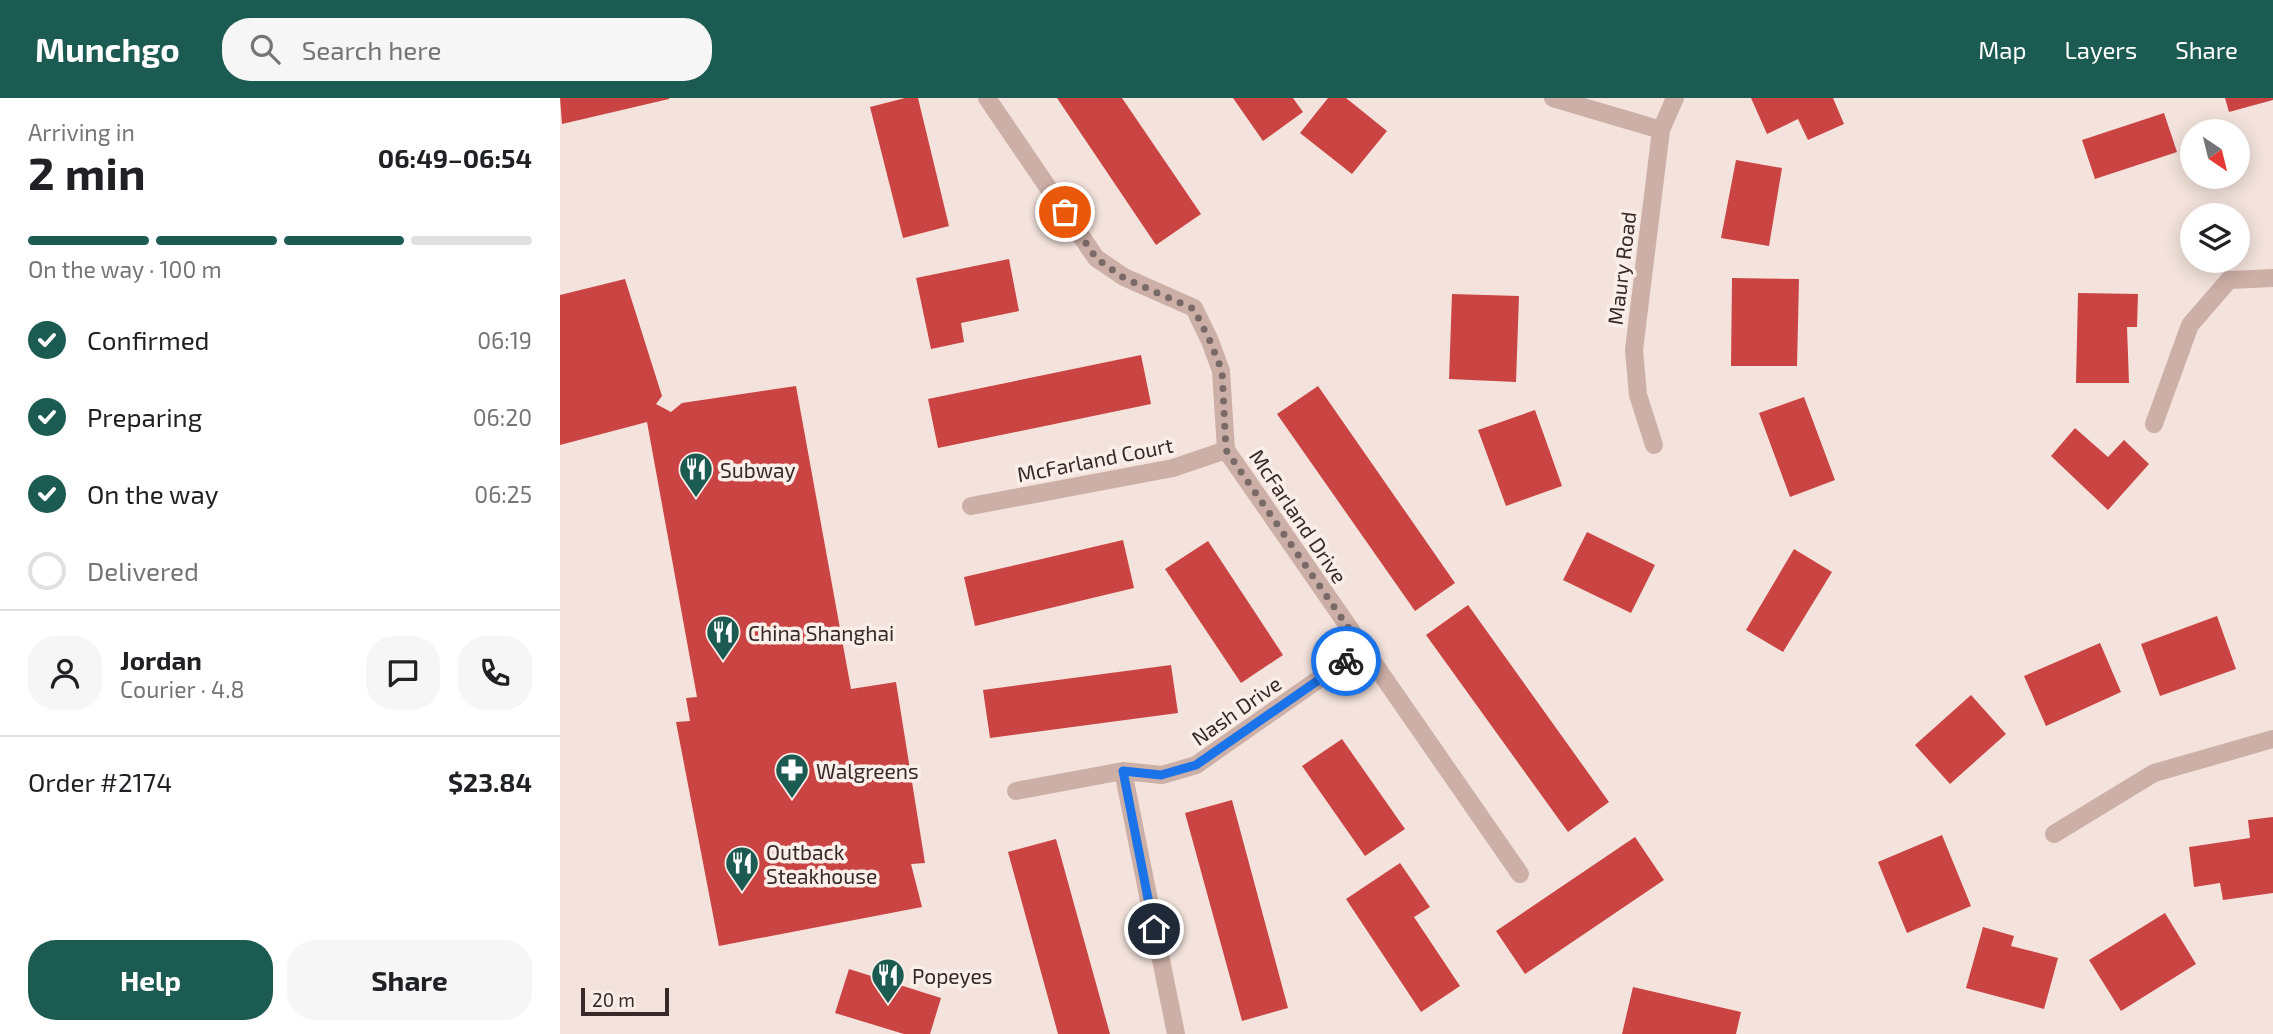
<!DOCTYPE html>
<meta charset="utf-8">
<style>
body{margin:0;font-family:"Exo 2",sans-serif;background:#f6f6f6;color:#202124;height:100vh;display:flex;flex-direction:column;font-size:26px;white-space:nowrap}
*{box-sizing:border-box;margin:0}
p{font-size:23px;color:#757577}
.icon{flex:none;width:38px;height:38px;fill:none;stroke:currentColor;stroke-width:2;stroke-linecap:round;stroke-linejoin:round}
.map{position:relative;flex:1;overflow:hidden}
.details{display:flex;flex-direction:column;background:#fff;width:560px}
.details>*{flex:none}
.needle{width:46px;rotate:145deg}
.controls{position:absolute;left:1620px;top:21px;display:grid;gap:14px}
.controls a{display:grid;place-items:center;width:70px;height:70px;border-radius:50%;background:#fff;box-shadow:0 4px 18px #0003;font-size:35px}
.scale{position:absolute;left:21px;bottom:18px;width:88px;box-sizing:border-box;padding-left:7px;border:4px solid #382928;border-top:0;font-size:19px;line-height:24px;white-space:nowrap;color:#382928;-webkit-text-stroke:5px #faeee9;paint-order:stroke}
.pin{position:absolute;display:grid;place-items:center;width:60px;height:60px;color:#fff;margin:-30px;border:4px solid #fff;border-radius:50%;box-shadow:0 2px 7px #0007}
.courier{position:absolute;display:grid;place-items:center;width:70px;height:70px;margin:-35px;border:5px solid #1a73e8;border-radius:50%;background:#fff;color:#222;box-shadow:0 2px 9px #0007}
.overview em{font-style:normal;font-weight:700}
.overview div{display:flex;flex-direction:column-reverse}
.overview{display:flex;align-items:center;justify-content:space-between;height:119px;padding:0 28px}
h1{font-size:46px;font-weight:700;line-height:52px}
.bar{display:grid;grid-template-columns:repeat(4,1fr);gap:10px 7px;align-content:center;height:84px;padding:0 28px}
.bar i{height:9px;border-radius:5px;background:#e0e0e0}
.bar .current{background:#1c5b51}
.bar p{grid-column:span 4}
.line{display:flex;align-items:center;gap:18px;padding:0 28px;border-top:2px solid #e0e0e0}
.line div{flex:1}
.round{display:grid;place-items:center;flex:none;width:74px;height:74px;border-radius:28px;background:#f6f6f6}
ol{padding:0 28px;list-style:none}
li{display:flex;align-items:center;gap:21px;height:77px}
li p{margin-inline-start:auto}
li .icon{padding:7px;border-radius:50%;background:#1c5b51;color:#fff;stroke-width:4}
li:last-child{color:#757577}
li i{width:38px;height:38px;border:4px solid #e0e0e0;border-radius:50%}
.primary-button{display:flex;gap:14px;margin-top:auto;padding:14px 28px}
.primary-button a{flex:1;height:80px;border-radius:28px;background:#1c5b51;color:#fff;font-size:28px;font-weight:700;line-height:80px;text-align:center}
.primary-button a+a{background:#f6f6f6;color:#202124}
header{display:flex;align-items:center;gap:42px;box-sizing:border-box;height:98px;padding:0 35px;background:#1c5b51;color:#fff}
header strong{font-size:33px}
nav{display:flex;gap:38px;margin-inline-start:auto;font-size:24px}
.search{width:490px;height:63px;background:#f6f6f6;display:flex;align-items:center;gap:18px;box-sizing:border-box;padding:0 24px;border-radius:28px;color:#757577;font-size:26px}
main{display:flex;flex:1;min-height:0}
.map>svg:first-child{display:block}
</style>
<header>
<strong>Munchgo</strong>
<div class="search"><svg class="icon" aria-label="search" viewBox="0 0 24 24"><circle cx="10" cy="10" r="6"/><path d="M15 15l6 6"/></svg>Search here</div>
<nav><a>Map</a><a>Layers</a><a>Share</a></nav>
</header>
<main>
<section class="details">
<div class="overview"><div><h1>2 min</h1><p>Arriving in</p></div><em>06:49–06:54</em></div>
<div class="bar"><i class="current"></i><i class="current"></i><i class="current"></i><i></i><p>On the way · 100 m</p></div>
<ol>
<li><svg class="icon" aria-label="check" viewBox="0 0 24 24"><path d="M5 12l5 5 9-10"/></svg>Confirmed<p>06:19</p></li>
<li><svg class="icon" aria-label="check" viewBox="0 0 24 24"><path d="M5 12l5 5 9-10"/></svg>Preparing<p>06:20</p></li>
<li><svg class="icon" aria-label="check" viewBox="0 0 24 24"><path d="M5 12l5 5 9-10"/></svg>On the way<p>06:25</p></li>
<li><i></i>Delivered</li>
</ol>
<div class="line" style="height:126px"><a class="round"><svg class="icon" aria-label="person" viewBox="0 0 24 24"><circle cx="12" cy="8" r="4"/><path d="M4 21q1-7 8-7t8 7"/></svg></a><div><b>Jordan</b><p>Courier · 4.8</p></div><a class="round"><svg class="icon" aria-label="chat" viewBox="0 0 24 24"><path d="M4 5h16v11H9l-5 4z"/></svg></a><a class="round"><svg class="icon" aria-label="phone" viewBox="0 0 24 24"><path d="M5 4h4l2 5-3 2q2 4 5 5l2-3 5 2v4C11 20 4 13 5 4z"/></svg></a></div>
<div class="line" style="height:91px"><div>Order #2174</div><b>$23.84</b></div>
<div class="primary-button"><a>Help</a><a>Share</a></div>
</section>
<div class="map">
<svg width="1713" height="936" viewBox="0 0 1713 936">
<rect width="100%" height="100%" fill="#f3e3dc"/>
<path fill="#ca4443" d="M0,0H109V1L2,26Z
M345,0H358L389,128L343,140L310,9Z
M497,0H562L641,116L596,147Z
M673,0H733L743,14L703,43Z
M768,0H786L827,33L792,76L740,35Z
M1191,0H1273L1284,26L1248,42L1238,21L1207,36Z
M1665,0H1713V2L1669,14Z
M1604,15L1617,54L1535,81L1522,42Z
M1176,62L1222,70L1209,148L1161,140Z
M449,161L459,213L401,225L404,244L371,251L356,180Z
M1172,180L1239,181L1237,268H1171Z
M65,181L102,298L96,306L111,314L122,305L236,288L291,591L336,584L365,765L351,766L362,809L159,848L116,624L130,623L126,600L137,599L87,324L0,347V197Z
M1518,195L1578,196L1577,229H1567L1569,285H1516Z
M892,196L959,198L956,284L889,281Z
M581,257L591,306L378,350L368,301Z
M758,288L895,485L855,513L717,316Z
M1244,299L1275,382L1230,399L1199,315Z
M975,312L1002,388L946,408L918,332Z
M1515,330L1548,359L1564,342L1589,366L1548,412L1491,358Z
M1027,434L1095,467L1071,515L1003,482Z
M563,442L574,490L415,528L404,479Z
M648,443L723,557L681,585L605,471Z
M1234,451L1272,474L1223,554L1186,532Z
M908,507L1049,704L1008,734L866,537Z
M1657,518L1676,571L1600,598L1581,546Z
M1540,545L1561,594L1486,628L1464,578Z
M611,567L618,615L430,640L423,592Z
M1411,597L1446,636L1390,686L1355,647Z
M782,641L845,731L805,758L742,668Z
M672,702L728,910L682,923L625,715Z
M1713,719V795L1663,802L1660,785L1634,789L1629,749L1690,740L1688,722Z
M1382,737L1411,808L1347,835L1318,764Z
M1075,739L1104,782L965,876L936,833Z
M496,741L550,936H498L448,754Z
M840,765L870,809L854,819L900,888L861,914L786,801Z
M1605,815L1636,866L1561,913L1529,862Z
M1423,829L1454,838L1451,848L1498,860L1484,911L1406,890Z
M289,871L381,900L370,936H344L275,915Z
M1073,889L1181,914L1176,936H1062Z"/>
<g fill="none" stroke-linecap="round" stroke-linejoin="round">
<path stroke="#ccafa7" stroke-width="18" d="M1594,326L1630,227L1669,182L1713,180"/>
<path stroke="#ccafa7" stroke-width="18" d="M427,0L536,160L564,179L634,210L650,243L661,273L666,352L960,776
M993,0L1101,32
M1094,347L1078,297L1074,252L1101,32L1115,0
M411,408L613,370L666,352
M563,673L616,936
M456,693L563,673L602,677L636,667L802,551
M1494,736L1594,675L1713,641"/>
</g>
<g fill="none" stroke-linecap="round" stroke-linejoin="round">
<path stroke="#796a67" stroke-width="7" stroke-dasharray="0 12.6" d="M505,114L536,160L564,180L634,211L650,243L662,273L666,352L803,551L786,563"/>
<path stroke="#1a73e8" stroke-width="9" d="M594,831L563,673L601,677L636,667L786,563"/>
</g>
<defs>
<g id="restaurant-pin" transform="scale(1.75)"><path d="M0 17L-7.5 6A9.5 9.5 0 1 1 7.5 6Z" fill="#1c5b51" stroke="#faeee9"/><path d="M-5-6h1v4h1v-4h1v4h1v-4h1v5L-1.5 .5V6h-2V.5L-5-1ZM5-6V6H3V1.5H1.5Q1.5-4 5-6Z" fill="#fff"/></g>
<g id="pharmacy-pin" transform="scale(1.75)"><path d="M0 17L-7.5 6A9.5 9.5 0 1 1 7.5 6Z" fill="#1c5b51" stroke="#faeee9"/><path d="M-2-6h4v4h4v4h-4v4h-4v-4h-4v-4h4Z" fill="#fff"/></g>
</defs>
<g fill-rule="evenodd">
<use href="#restaurant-pin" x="136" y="371"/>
<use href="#restaurant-pin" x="163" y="534"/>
<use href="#pharmacy-pin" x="232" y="672"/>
<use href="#restaurant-pin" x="182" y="765"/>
<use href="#restaurant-pin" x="328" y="877"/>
</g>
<g text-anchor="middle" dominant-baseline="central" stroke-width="7" stroke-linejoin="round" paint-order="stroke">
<g font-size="21" fill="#382928" stroke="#faeee9">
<text transform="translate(1061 170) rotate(-83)">Maury Road</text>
<text transform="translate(535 361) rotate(-11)">McFarland Court</text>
<text transform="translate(739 418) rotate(56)">McFarland Drive</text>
<text transform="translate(676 612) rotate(-35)">Nash Drive</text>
</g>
<g font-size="21" fill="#382928" stroke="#faeee9" text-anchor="start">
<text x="160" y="371">Subway</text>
<text x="188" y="534">China Shanghai</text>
<text x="256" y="672">Walgreens</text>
<text x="206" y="753">Outback<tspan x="206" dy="24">Steakhouse</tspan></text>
<text x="352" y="877">Popeyes</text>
</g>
</g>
</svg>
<div class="controls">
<a><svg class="needle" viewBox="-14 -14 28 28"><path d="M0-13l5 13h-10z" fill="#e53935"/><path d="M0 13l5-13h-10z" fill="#757577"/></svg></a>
<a><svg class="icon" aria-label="layers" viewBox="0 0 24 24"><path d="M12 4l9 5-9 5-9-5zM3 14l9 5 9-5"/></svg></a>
</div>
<div class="scale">20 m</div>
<div class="pin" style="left:505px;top:114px;background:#ea580c"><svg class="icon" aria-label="bag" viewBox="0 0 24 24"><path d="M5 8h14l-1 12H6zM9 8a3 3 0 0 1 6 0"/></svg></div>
<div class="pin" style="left:594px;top:831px;background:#1f2937"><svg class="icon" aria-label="home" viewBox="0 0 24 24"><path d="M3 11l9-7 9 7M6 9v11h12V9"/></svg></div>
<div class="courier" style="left:786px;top:563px"><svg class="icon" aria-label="bike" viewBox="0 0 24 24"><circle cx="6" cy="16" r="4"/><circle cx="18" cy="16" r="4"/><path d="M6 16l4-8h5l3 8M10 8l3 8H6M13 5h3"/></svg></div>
</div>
</main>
